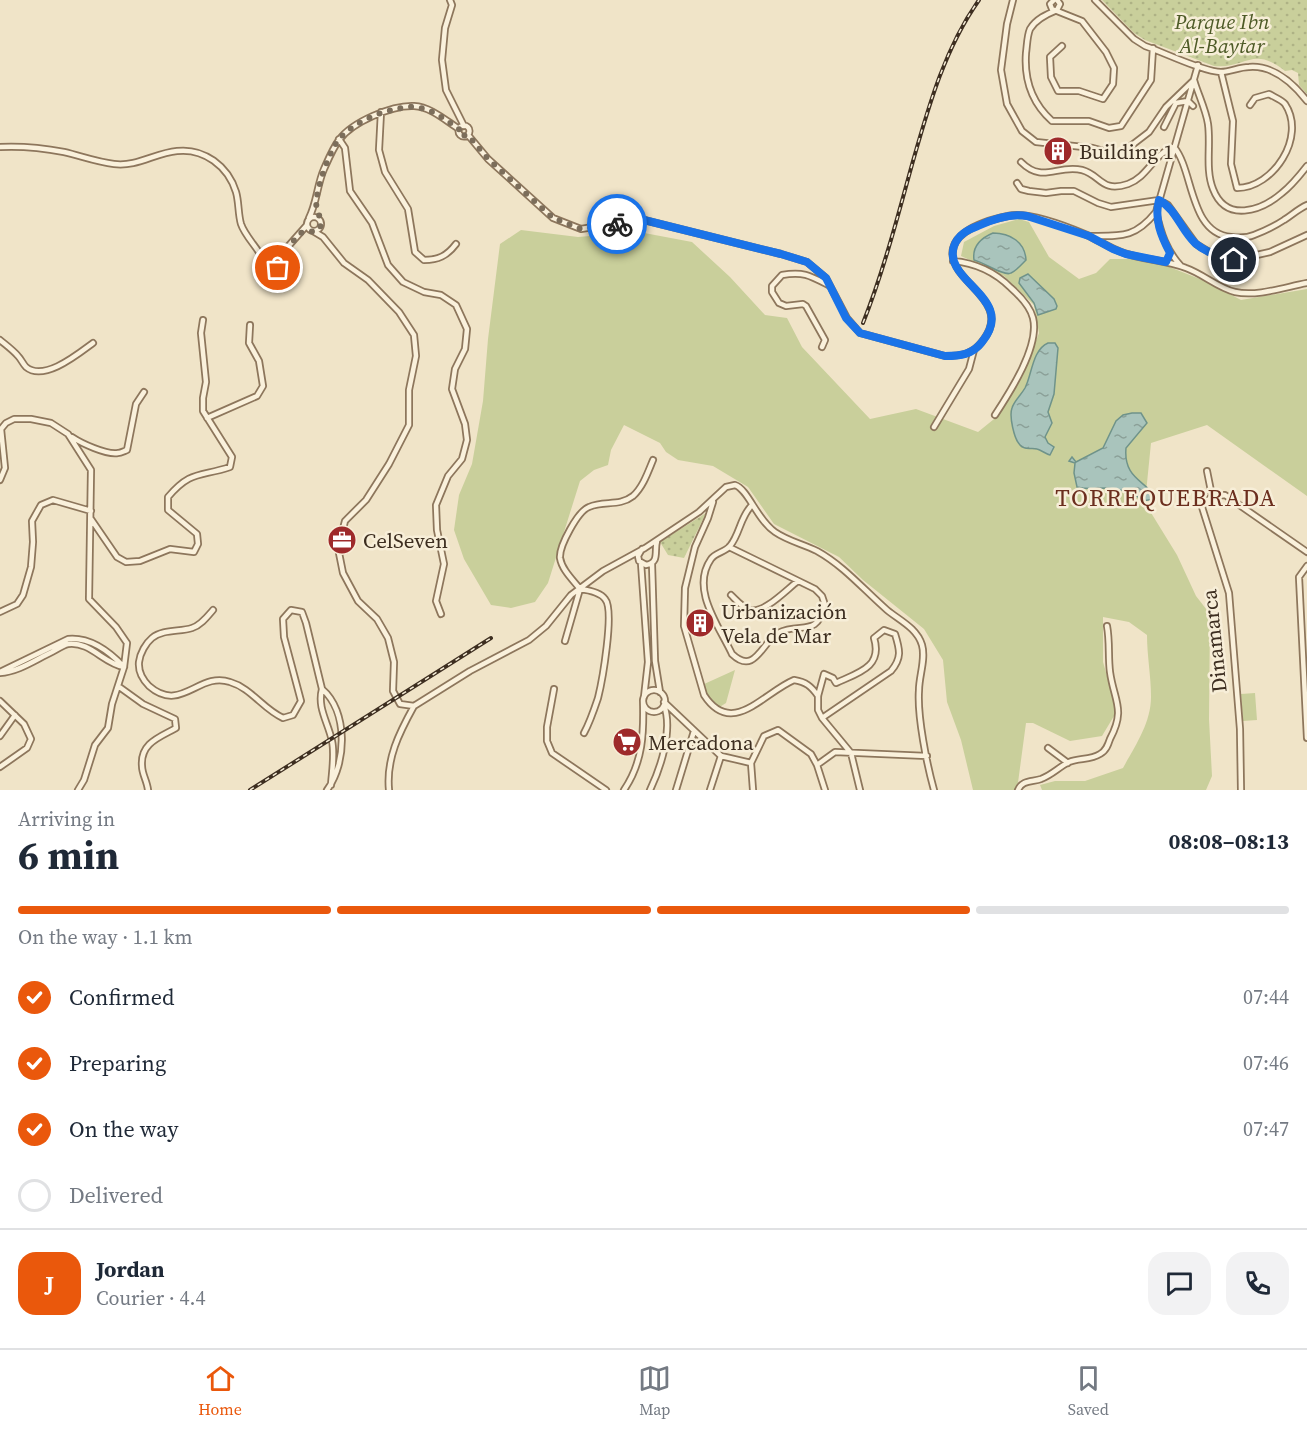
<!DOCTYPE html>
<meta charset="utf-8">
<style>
body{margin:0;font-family:"Source Serif 4",serif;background:#f2f2f3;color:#1f2937;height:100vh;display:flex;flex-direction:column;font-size:22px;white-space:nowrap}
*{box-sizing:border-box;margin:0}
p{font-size:20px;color:#747a83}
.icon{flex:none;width:33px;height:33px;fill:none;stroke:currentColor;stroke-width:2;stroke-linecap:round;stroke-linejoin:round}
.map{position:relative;height:790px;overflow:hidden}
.drawer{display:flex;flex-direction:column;background:#fff;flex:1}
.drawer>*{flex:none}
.pin{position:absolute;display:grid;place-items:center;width:51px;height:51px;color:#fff;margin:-26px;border:3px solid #fff;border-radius:50%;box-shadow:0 2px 6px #0007}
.courier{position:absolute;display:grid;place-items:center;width:60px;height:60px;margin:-30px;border:4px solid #1a73e8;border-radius:50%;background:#fff;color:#222;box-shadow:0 2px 8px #0007}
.head em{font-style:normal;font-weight:700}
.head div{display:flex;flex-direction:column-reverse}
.head{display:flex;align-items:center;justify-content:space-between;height:102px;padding:0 18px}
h1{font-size:39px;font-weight:700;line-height:45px}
.bar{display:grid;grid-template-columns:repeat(4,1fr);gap:9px 6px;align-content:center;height:72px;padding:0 18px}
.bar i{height:8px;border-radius:4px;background:#e0e1e3}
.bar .active{background:#ea580c}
.bar p{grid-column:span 4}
.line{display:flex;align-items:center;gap:15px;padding:0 18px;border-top:2px solid #e0e1e3}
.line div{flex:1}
.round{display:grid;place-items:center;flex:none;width:63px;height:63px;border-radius:18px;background:#f2f2f3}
ol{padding:0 18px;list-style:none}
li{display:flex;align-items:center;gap:18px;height:66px}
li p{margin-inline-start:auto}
li .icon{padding:6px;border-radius:50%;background:#ea580c;color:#fff;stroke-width:4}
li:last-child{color:#747a83}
li i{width:33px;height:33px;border:3px solid #e0e1e3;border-radius:50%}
.dock{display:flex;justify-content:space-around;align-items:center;height:84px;border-top:2px solid #e0e1e3;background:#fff;font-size:16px;color:#747a83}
.dock a{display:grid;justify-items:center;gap:3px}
.dock .active{color:#ea580c}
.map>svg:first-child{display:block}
</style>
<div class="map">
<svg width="1307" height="790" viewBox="0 0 1307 790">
<defs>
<pattern id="park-dots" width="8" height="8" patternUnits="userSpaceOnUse" patternTransform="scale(1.5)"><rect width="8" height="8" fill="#c9cf9b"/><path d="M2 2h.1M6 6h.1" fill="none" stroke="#aeb285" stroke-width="1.8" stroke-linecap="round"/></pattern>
<pattern id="water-ripples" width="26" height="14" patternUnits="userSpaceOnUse" patternTransform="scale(1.5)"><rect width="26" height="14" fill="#a9c4bc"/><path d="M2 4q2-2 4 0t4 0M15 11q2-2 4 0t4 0" fill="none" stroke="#8ba098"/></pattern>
</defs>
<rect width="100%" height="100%" fill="#f0e4c8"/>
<path fill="#c9cf9b" d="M1019,219L1029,222L1049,257L1079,279L1096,273L1110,259H1149L1205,281L1241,300L1307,289V496L1207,425L1151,443L1145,503L1177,555L1196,596L1210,614L1209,719L1212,776L1206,790H1042L1040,785L1055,781H1085L1123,768C1135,746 1151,723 1151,697C1151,676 1147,656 1147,635L1129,622L1103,617V662L1117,711L1102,736L1070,741L1033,723H1026L1017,790H973L961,740L947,702L943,660L924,629L863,580L839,557L774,524L748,487L713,466L678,460L666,452L660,443L624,425L611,450L608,465L594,470L580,481L548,583L535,602L511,608L491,605L464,559L454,530L459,495L472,464L483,401L488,339L500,244L521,230L578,237L639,232L692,242L730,277L765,315L787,318L802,347L870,419L916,409L978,432L999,415L1022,377L1039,333L1034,305L1004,276L961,256L964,242L994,226Z
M735,670L726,703L718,708L711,704L702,685Z
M1255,693L1257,720L1243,721L1241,694Z"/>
<path fill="url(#park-dots)" d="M1102,0H1307V94L1299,85L1298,73L1292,70L1285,71C1252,45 1247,69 1214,66L1145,40L1134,33Z
M706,513L684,558L668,555L660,542Z"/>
<path fill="url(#water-ripples)" stroke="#6f938a" stroke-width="1.5" d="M993,233C1010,233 1025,242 1026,260C1022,264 1016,271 1011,273C1005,277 983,262 974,260C972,246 981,238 993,233Z
M1028,274L1054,299L1057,306L1056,309L1038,315L1034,303L1019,283L1020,278Z
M1048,343H1055L1058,348L1054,394L1048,412L1052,423L1045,437L1048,443L1054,447L1050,455C1046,454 1041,450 1037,449C1031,447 1025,451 1020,445C1014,439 1009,416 1012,408C1014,401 1021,395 1025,388C1032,375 1032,350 1048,343Z
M1132,413H1141L1147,423L1126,448C1123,481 1150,481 1154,499L1143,501L1134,494L1132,490C1122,492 1116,489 1107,488C1096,488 1088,490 1077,487L1074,473L1075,463L1069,461L1072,457L1076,462L1103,448L1116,421L1123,415Z"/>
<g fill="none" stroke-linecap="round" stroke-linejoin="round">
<g stroke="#8d765c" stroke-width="8">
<path id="street" d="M450,0L452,5L445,28L442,60L446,90L464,126
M1013,0L1007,24L1001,70L1007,104L1022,131L1036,142L1093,148L1119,155L1149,132L1166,107L1194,80C1198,94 1206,110 1208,124C1211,145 1205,169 1213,189C1226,223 1261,211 1282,193C1291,186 1300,175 1307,166
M1054,0L1050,4L1052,9L1082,21L1106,52L1114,68L1113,84L1103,99L1079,91H1058L1051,77L1050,57L1062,46
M1057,0L1060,4L1057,10
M1095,0L1134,39L1145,46C1163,52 1204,72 1221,72C1230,72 1239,67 1249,67C1273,65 1293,83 1307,101
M1057,10C1047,14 1036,19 1030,29C1027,36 1027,46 1026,53C1024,80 1032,103 1052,121H1089L1109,128L1121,126L1151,80L1153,48
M1221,72L1233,121L1231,164L1237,188C1273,188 1307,137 1285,104C1282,100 1274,97 1269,94L1255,98L1250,105
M381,112L379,150L385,172L408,209L415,252L424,260C438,260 447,256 456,244
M458.5 131a5.5 5.5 0 1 1 11 0a5.5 5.5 0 1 1-11 0Z
M1164,127L1176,103L1188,101L1193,106
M468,135L488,159L553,218L581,229L640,219L781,254L807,262L826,278L847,318L860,333L945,356C962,356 974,354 984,339C1006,309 974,292 959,271C935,236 983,221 1008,216C1029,211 1068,227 1087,235C1100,241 1111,249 1124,253C1144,260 1166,260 1186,268C1203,274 1218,288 1235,292C1257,297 1285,287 1307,283
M339,139L345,148L350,191L372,223L388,265L403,282L424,292L441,295L456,305L467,329L465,349L455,369L452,389L465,424L467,440L462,459L448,476L436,505L437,530L444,564L436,601L441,614
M0,147C21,146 43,148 64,152C81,156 97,162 114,164C137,167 155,153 177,151C204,148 228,166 236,192C239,202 238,214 241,224C245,236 257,247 263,259
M1021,162C1043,184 1057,164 1082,170C1101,175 1101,193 1128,184C1148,177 1154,153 1174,147C1194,171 1189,233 1231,237C1239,238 1247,238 1254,235C1264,231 1275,226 1284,220C1292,215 1298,209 1307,205
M1017,183L1021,189L1029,191L1046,193L1061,191H1074L1098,203L1111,207L1159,200L1168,205L1196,244L1214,255L1234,260L1270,252L1307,235
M1156,212L1198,65
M307 224a7 7 0 1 1 14 0a7 7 0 1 1-14 0Z
M309,218C317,202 317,185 324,169C328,160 333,148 339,140C352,122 392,105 414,106C431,107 445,120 459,129
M313,231L323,237L344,263L368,280L399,312L414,335L416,356L409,390V425L389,464L366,500L345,521L338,548L343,573L358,601L377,619L388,638L394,662L393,691L400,704L414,706
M1090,236C1122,236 1135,238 1156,212C1161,233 1166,250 1181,266
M261 264a9 9 0 1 1 18 0a9 9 0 1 1-18 0Z
M276,257L284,251L307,225
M953,261C976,263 995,272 1011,288C1020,296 1030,306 1033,318C1040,346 1010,392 995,415
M0,340C6,345 13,350 18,356C21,359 23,364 26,367C44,382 78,354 93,343
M822,347L825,340L806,306L803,304L786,306L779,303L772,292V286L782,275C804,271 811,276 830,286
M207,418L257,396L263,386L259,361L249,343L250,325
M934,427L969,369L974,350
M72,437C81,443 106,455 118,453C121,453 124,451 127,450L136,404L144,392
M1207,471L1212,496
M0,480L5,468L1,429L6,423L14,419H31L51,423L68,434L91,470L89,599L116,627L127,643L124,667L112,704L108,728L95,745L84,780L78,790
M1212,496L1202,507L1229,593L1240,729L1241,790
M1212,496L1225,495L1307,552
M713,502L708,518L695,547L685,588L684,626L704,695C732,738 763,693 794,680C806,682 811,686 818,696
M91,519L117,557L126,562L140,561L170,549L194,552L198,544L197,534L168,510V497C191,470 200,477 230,467L232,457L203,411V398L206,382L201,333L203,320
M729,547L815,589L822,596L825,605C816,639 801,621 778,633C762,642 755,676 732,654C719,626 690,589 711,559C715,553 725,552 730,546C740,534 740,517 752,505
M642,549L638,556L639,561L646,565C660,563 654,551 657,541
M641,563L648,662L644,697
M652,564L655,661L660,692
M1307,566L1299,577L1307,738
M731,595C737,601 743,608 750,610C764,614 787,589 798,581
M213,610C207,617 201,625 192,628C180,632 163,629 152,638C146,643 140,653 139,662C138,672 142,679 149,686C181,714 199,671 230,682C251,688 263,709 283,718L293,715L301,701L284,637L283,619L291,610L302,612L306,623L322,689C317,708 328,722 332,741C335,754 332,771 331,785
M0,612L17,604L23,595L31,567L33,542L32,521L41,505L53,500L91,511
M565,641L580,589
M0,672L68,639C89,637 109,651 124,667C104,664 90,641 68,644C63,645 56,650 52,652C35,660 18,672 0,673
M118,686L143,704L175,719L176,728C160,737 140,743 142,766C142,774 147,781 148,790
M322,689C348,711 347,763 327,790
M554,689L547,727V741L552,753L606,790
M643 701a11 11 0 1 1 22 0a11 11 0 1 1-22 0Z
M0,701L24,724L31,739L27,748L0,767
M664,702L721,756L751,763
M414,706L470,671L529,640L546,626L571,595L603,571L645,548L699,512L726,487L735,485C748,489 757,520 775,532C788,541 803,544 817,551C844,566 864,590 887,610C899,620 917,628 922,645C926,659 919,676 919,690C917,716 927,765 934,790
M822,718L891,671C902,658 900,650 895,634L884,630L874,638C883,667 858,673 836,683L833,678L824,674L818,696V710L822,718L851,753L860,790
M584,733C590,722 594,710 598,698C602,682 615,610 605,599C600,592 588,590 580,589C573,580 562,570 560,558C559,546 578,511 589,507C604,500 619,507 633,496C643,487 648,472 653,460
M0,736L15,715
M1048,748L1068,763
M751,763L764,736L778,730L811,754L817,765L825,790
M751,763L753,790
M817,765L835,752L927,756
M389,790C386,759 399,733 414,706
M624,790C643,762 644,733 643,700
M650,790C661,767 673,730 664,705
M676,790L694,731
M710,790L721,756
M1018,790C1022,780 1032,782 1041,779C1052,775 1059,767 1069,762C1079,758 1091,760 1100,754C1106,751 1108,745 1110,739C1126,709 1114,701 1110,672C1108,657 1110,642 1107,626"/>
</g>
<use href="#street" stroke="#faf1dc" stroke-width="4.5"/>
<g stroke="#3d2e20" stroke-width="4">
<path id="rail" d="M863,323C884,270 898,215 913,161C929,105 945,48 979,0
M250,790L491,638"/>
</g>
<use href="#rail" stroke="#f7eed8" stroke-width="1.5" stroke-dasharray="4.5" stroke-linecap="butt"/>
</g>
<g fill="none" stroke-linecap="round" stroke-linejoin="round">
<path stroke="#7c6e5b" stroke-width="6" stroke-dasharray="0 10.8" d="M278,268C281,251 290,245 302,232C307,231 315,233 319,229C324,223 316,210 316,202C318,185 329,151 340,138C353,124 374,114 392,110C399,109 407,106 414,107C432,108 445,120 459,129V134L462,136L468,135L488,159L553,218L581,229L617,224"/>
<path stroke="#1a73e8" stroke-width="8" d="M617,224L640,219L781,254L807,262L826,278L846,318L860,333L945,356C960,356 972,355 982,342C1018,298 942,282 954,246C958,235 967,230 978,226C993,219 1010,213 1027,216L1089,236L1113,249L1126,254L1166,262L1170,253C1161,236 1154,219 1159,200C1176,209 1181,230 1195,243C1206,253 1221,257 1234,260"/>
</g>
<defs>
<g id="building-disc" transform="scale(1.5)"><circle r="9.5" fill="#9e2a2b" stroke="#f7eed8"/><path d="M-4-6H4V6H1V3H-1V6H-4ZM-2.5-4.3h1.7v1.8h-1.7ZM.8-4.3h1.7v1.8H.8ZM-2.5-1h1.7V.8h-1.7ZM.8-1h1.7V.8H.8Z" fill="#fff"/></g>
<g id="office-disc" transform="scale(1.5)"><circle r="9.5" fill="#9e2a2b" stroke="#f7eed8"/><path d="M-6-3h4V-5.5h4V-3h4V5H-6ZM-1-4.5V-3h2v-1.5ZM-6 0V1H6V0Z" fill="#fff"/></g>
<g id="supermarket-disc" transform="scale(1.5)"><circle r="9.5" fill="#9e2a2b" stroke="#f7eed8"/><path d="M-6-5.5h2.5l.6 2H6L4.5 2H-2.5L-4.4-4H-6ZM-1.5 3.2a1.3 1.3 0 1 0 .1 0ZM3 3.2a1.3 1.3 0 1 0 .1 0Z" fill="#fff"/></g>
</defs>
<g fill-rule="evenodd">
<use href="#building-disc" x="1058" y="151"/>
<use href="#office-disc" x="342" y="540"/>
<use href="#building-disc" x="700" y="623"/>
<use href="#supermarket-disc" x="627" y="742"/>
</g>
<g text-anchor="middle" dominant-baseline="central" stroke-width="5" stroke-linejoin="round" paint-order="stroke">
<g font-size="21" font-style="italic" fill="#4d5a26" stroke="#f7eed8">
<text x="1222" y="21">Parque Ibn<tspan x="1222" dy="24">Al-Baytar</tspan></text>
</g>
<g font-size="21" fill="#3d2e20" stroke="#f7eed8" text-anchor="start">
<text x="1079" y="151">Building 1</text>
<text x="363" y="540">CelSeven</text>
<text x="721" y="611">Urbanización<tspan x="721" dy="24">Vela de Mar</tspan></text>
<text x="648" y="742">Mercadona</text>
</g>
<g font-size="21" fill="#3d2e20" stroke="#f7eed8">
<text transform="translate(1214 641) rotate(-96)">Dinamarca</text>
</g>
<g font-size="24" letter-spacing="1.5" fill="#6b2e1e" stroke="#f7eed8">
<text x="1166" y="497">TORREQUEBRADA</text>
</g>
</g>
</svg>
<div class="pin" style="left:278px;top:268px;background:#ea580c"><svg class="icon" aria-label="bag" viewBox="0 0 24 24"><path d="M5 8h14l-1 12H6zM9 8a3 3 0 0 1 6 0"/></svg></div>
<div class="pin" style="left:1234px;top:260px;background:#1f2937"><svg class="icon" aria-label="home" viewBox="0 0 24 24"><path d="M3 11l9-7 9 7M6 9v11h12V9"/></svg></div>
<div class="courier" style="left:617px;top:224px"><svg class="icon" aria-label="bike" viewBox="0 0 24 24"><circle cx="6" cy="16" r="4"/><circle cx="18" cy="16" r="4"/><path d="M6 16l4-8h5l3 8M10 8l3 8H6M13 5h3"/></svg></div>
</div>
<section class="drawer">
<div class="head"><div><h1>6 min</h1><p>Arriving in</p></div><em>08:08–08:13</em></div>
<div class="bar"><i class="active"></i><i class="active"></i><i class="active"></i><i></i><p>On the way · 1.1 km</p></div>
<ol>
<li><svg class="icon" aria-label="check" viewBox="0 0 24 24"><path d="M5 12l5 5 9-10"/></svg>Confirmed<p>07:44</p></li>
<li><svg class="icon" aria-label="check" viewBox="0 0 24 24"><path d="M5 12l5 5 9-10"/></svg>Preparing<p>07:46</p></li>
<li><svg class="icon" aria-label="check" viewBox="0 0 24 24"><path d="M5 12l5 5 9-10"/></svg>On the way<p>07:47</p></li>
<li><i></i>Delivered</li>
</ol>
<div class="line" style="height:108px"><b class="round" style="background:#ea580c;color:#fff">J</b><div><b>Jordan</b><p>Courier · 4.4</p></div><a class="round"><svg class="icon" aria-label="chat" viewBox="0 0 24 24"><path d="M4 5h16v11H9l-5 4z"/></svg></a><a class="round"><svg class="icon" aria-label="phone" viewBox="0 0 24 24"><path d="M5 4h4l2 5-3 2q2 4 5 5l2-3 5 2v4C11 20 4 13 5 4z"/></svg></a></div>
</section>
<nav class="dock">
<a class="active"><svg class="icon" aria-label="home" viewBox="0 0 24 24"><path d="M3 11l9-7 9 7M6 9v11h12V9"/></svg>Home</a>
<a><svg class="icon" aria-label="map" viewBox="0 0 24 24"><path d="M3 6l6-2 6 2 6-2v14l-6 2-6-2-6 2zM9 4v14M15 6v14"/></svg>Map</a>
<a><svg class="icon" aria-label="saved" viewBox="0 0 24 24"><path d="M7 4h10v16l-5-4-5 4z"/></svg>Saved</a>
</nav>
